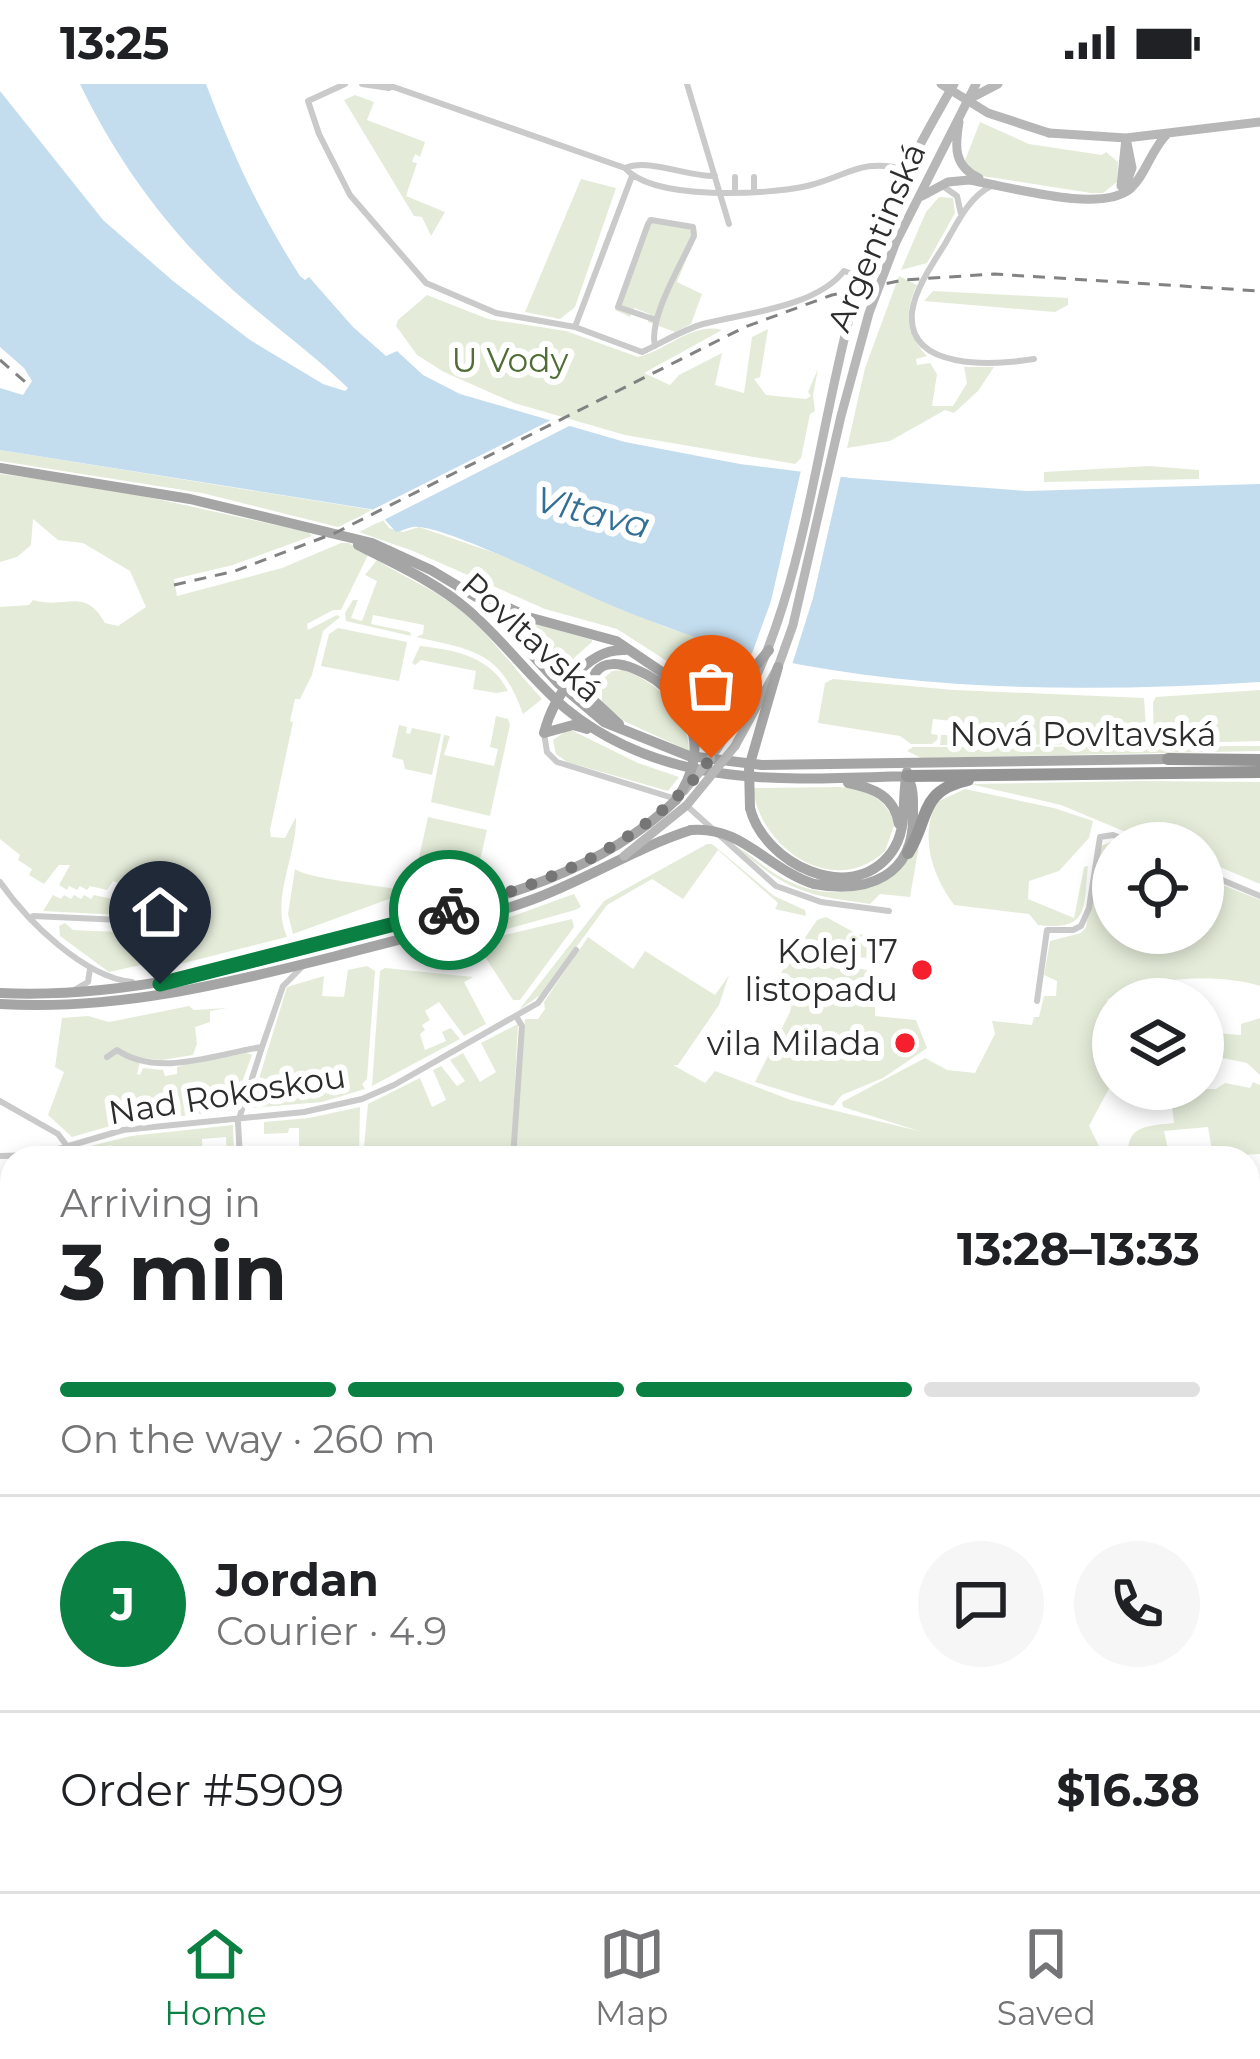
<!DOCTYPE html>
<meta charset="utf-8">
<style>
body{margin:0;font-family:Montserrat,sans-serif;background:#f6f6f6;color:#202124;height:100vh;display:flex;flex-direction:column;font-size:45px;white-space:nowrap}
*{box-sizing:border-box;margin:0}
p{font-size:39px;color:#757577}
.icon{flex:none;width:66px;height:66px;fill:none;stroke:currentColor;stroke-width:2;stroke-linecap:round;stroke-linejoin:round}
.map{position:relative;flex:1;overflow:hidden}
.drawer{position:absolute;left:0px;top:1062px;width:1260px;height:747px;display:flex;flex-direction:column;background:#fff;border-radius:36px 36px 0 0;box-shadow:0 6px 18px #0003}
.drawer>*{flex:none}
.buttons{position:absolute;left:1092px;top:738px;display:grid;gap:24px}
.buttons a{display:grid;place-items:center;width:132px;height:132px;border-radius:50%;background:#fff;box-shadow:0 6px 18px #0003;font-size:60px}
.pin{position:absolute;display:grid;place-items:center;width:102px;height:102px;color:#fff;margin:-123px -51px;border-radius:50% 50% 50% 0;rotate:-45deg;box-shadow:0 0 12px #0007}
.pin .icon{rotate:45deg}
.courier{position:absolute;display:grid;place-items:center;width:120px;height:120px;margin:-60px;border:9px solid #0b8043;border-radius:50%;background:#fff;color:#222;box-shadow:0 3px 15px #0007}
.summary em{font-style:normal;font-weight:700}
.summary div{display:flex;flex-direction:column-reverse}
.summary{display:flex;align-items:center;justify-content:space-between;height:204px;padding:0 60px}
h1{font-size:78px;font-weight:700;line-height:90px}
.bar{display:grid;grid-template-columns:repeat(4,1fr);gap:18px 12px;align-content:center;height:144px;padding:0 60px}
.bar i{height:15px;border-radius:9px;background:#e0e0e0}
.bar .on{background:#0b8043}
.bar p{grid-column:span 4}
.line{display:flex;align-items:center;gap:30px;padding:0 60px;border-top:3px solid #e0e0e0}
.line div{flex:1}
.round{display:grid;place-items:center;flex:none;width:126px;height:126px;border-radius:63px;background:#f6f6f6}
.status{display:flex;justify-content:space-between;align-items:center;height:84px;padding:0 60px;background:#fff;direction:ltr}
.status svg{height:33px;fill:currentColor}
.dock{display:flex;justify-content:space-around;align-items:center;height:168px;border-top:3px solid #e0e0e0;background:#fff;font-size:33px;color:#757577}
.dock a{display:grid;justify-items:center;gap:6px}
.dock .on{color:#0b8043}
.map>svg:first-child{display:block}
</style>
<div class="status"><b>13:25</b><svg viewBox="0 0 49 12"><path d="M0 12V9h3v3zM5 12V6h3v6zM10 12V3h3v9zM15 12V0h3v12zM26 1h20v11H26zM47 4h2v5h-2z"/></svg></div>
<div class="map">
<svg width="1260" height="1807" viewBox="0 0 1260 1807">
<rect width="100%" height="100%" fill="#fff"/>
<path fill="#e4ecd9" d="M355,11L374,18L367,36L425,58L420,73L415,70L412,78L417,79L406,112L445,128L431,152L422,133L414,132L344,16Z
M980,38L1029,60L1102,71L1106,68L1118,78L1117,98L1103,109H1091L982,92L964,79Z
M581,95L616,104L575,223L560,235L525,228Z
M939,113L953,114L955,129L927,179L901,186L926,128Z
M648,133L695,141L697,149L677,198L702,210L691,240L675,248L648,238L650,230L634,224L630,233L615,226Z
M899,192L917,201C904,229 905,249 927,272L916,275L917,281L930,279L937,290L932,322H953L967,299L964,283H994L978,307L954,329L945,326L890,357L847,364L865,284Z
M933,207L1068,214V221L1055,228L924,217Z
M427,211L488,235L566,247L638,273C666,267 692,238 722,246L644,289L670,301L679,291L722,269L715,301L744,309L752,253L768,245L760,293L754,295L766,311L806,315L811,312L808,308L818,285L813,311L815,327L810,330L801,374L795,380L625,351L514,319L444,288L417,271L396,242L398,236Z
M0,366L373,426L338,443L202,409L0,377Z
M1149,382L1199,386V395L1044,398V388Z
M0,390L102,403L308,448L312,452L233,481L174,495L177,512L282,484L341,459H349L368,471L341,526H333L307,540L308,546L337,531L340,533L323,547L312,591L300,615H295L290,637L293,638L270,746L271,753L285,754L296,733C297,772 270,815 287,853L180,880L163,876L109,888L60,852L59,842L65,839L73,846L118,848L132,819L120,831L43,827L53,811L61,815L64,811L71,815L74,811L81,815L84,811L91,815L94,811L112,815L115,811L122,815L125,811L133,817L139,808L113,797L107,806L90,802L87,806L80,802L77,806L69,802L67,806L59,801L70,781H59L44,800L29,791L32,785L18,776L20,771L0,755V523L29,521L33,516C66,526 84,502 105,539L118,542L146,523L130,487L83,459L58,456L33,435L31,461L17,473L0,478Z
M383,436L389,444L403,448L419,443L498,470L665,543L752,569L732,594L701,599L617,545L545,525L413,467L359,448Z
M377,476C401,492 428,502 451,519C487,545 512,583 542,615L523,630C501,568 475,566 416,553L423,550L424,541L373,531L371,540L410,548L411,552L346,537L345,529L353,516H358L351,534L362,537L377,497L365,491Z
M502,530L592,556V558L575,573L561,594Z
M338,544L407,558L399,597L321,582L329,550Z
M420,562C456,566 491,573 508,607L496,609L473,605L476,587L421,576L415,581L412,579Z
M624,586C660,600 688,628 689,667L624,637L602,618V596L612,587Z
M833,595L954,606L1144,614L1147,660L940,661L941,651H952L953,637L933,635L931,650L938,651L937,656L932,660H911L900,652L818,639L825,599Z
M1260,606V657L1154,660L1153,618L1156,613Z
M496,632L508,635L510,641L490,732L431,718L444,651L450,652L444,671L494,682L498,665L490,663Z
M399,641L407,643L406,649L410,650L412,644L441,650L432,691L405,685L403,676L392,673Z
M569,645L638,679L679,693L668,707L567,678L556,670L553,656Z
M1260,662V667L921,674L907,667L913,663Z
M1140,697L1260,698V800L1203,776V759H1152L1061,721L970,700Z
M840,703C869,707 883,712 895,739L885,767C833,816 759,763 753,704Z
M965,705L1054,724L1093,737L1089,754L1059,787L1029,797L1028,815L1074,834L1084,783L1088,782C1083,825 1090,847 1038,841L1029,830L954,821C932,791 919,752 937,718Z
M428,733L487,746L477,789L411,810Z
M921,750L910,813L880,810L870,820C803,811 787,807 736,762C753,772 767,786 784,795C836,823 900,806 921,750Z
M1116,756L1123,759H1113V849H1203V793L1260,816V902C1222,889 1140,892 1107,916L1113,922V997L1089,1042L1099,1062L1089,1074H515L525,935H538L545,925L544,918L588,853L633,885L645,867L715,911L729,891L719,921L678,981H673L705,999L715,987L791,1016L919,1047L843,1023L842,1018L925,974L947,986L975,989L995,950L992,937L1032,941L1034,933H1039L1044,912H1056L1057,897L1044,891L1050,857L1081,849L1086,843L1101,762Z
M707,760H712L774,812L805,826L806,832L775,825L778,819L718,766L683,815L652,795L607,821L543,909L519,926L604,817Z
M295,785C308,795 377,801 401,806L400,811L293,850L288,830Z
M574,810L581,823L575,826L472,855L441,858Z
M826,833L857,850L872,852L869,874L853,873L851,883L867,886L865,908C839,908 807,915 784,899L781,889L817,836Z
M572,835L574,843L520,916H513L478,862L480,857Z
M367,882L375,887L367,995L362,1000L365,1005L322,1018L250,1024L287,903L324,892L322,912L344,913L348,886Z
M385,884L473,893L464,898L486,940L464,952L439,918L425,927L430,936L422,941L425,946L420,950L425,966L446,957L442,948L451,944L460,955L372,1002L380,887Z
M784,910L875,923V932L916,936L927,964L883,994L842,1011L833,1022L755,998L790,928L792,918Z
M189,922L194,926L227,924L210,927V938L195,943L197,960L193,971L162,976L141,974L137,990L140,991L143,984L163,986L165,992L177,990V983L184,981L246,969L252,971L232,1026L173,1033L172,1027L181,1025L179,1013L164,1012L168,1033L124,1038L72,1053L48,1031L64,988L55,983L62,934L88,932L109,938Z
M1260,934V991L1247,979L1203,970V948L1241,951V940Z
M518,940L511,1074H363L368,1020L420,994L432,1023L446,1016L433,986L441,982L457,1002L465,997L450,976L463,969L480,998L496,988L481,959Z
M1253,998L1260,1001V1070L1182,1074L1212,1067L1208,1043L1164,1047L1170,1074H1129C1124,1041 1148,1042 1174,1039L1170,1005H1216L1225,999L1250,1004Z
M360,1023L359,1074H299V1044H289L288,1049L264,1050V1038L309,1034Z
M233,1041L234,1074H227L226,1053L202,1055L203,1074H190L192,1065L183,1063L181,1074H137V1067L132,1066L130,1074H101L114,1070L111,1061L88,1069L90,1074L82,1070L86,1063L131,1052Z
M1260,1458V1662L1248,1663V1459Z
M1248,1668H1260V1807L1126,1799L1124,1807H982L987,1797H1248Z
M396,1797H412L414,1802L430,1797L432,1801L446,1797L450,1800L461,1797H552V1801L573,1805L575,1797H587L585,1807H401Z"/>
<path fill="#c4ddee" d="M80,0H206C232,69 260,130 300,192L305,196L309,193L353,243L386,272L397,267L423,291L460,310L625,358L740,380L851,394L1027,407L1260,400V598C1097,608 928,608 772,575C717,562 660,542 608,520C575,506 441,439 413,443C407,444 402,447 396,448L376,426L0,366V304L23,311L32,297L24,284L0,263V7L103,136L173,197L250,256L323,300L345,307L348,304C312,269 271,240 234,207C169,148 118,79 80,0Z"/>
<path fill="#fff" d="M557,333L577,338L378,439L374,432L364,430Z
M802,382L842,387L813,514L791,584L750,575L771,517Z"/>
<g fill="none" stroke-linecap="round" stroke-linejoin="round">
<path stroke="#cacaca" stroke-width="6" d="M345,0L308,17L319,50L350,111L426,199L496,229L575,243L642,268C662,259 682,246 703,240C746,229 816,223 844,187L861,193
M362,0L389,4
M385,0L625,84C653,117 767,111 807,102C848,92 862,73 907,86
M687,0L729,140
M625,84C650,74 687,93 715,92
M735,93V109
M991,102C969,113 957,139 945,160C933,179 915,205 912,228C906,288 996,281 1034,275
M944,103L957,112L961,130
M754,108V93
M575,243L632,92
M655,262C648,234 682,179 694,152L693,143L651,136L648,140L618,223L656,236
M544,649L547,668L557,678L676,715
M687,722L776,802L821,818L889,827
M1203,788L1260,812
M0,798C27,837 84,893 132,898
M31,836L33,832L121,836
M76,905L88,898L90,885
M1037,917L1047,846H1073L1081,842L1089,824L1100,753L1113,751L1134,759
M107,973L117,966C158,994 216,970 262,963
M0,1017L58,1050L76,1074
M0,1072L38,1071L123,1046L304,1028L362,1015L394,1001L538,919L576,866
M240,1074L238,1038L262,963L283,902L302,883
M513,1074L522,942L516,932
M1248,1116L1260,1115
M1248,1164L1260,1157
M0,1179L12,1182
M1248,1298L1260,1296
M0,1301L12,1309
M0,1344L12,1336
M1248,1441H1260
M0,1476L12,1480
M0,1663L8,1658L12,1634
M1248,1665H1260
M208,1797L211,1804
M392,1797L396,1807
M705,1797L746,1807
M193,1807L200,1797
M608,1807L610,1797
M899,1807L901,1797"/>
<path stroke="#b7b7b7" stroke-width="9" d="M971,14L998,0
M959,38C955,62 953,82 979,94
M1049,49L1126,54L1260,38
M1121,102L1126,54
M1124,106L1132,84L1126,54
M922,112L948,98L969,96C1008,102 1099,130 1130,105C1146,91 1151,65 1168,49
M735,662L778,583L793,541L841,332L869,229L896,158L976,0
M711,674C803,542 811,376 852,224C873,144 913,71 954,0
M0,1704L4,1725L0,1777
M148,1797L161,1807
M169,1797L182,1807"/>
<path stroke="#a5a5a5" stroke-width="10" d="M0,384L190,415L372,459L431,486L483,517L559,600L604,638L689,672L762,681L1168,675
M358,461C395,480 436,498 468,526C503,556 530,594 565,624C665,706 786,696 907,692
M484,512L528,533L616,557L681,601L705,610L722,609L739,602L769,566
M619,640L592,615C586,564 631,579 657,597
M544,649C553,614 585,564 625,566
M544,649L573,641L587,645
M848,699C874,704 894,712 899,740
M750,724C763,778 850,823 891,769C909,745 901,715 907,688
M814,800C868,810 915,792 913,730C913,716 914,704 907,692
M0,909C125,915 240,883 360,850C470,821 591,798 676,716
M0,920C115,927 225,900 336,872C401,855 468,839 531,816C586,796 635,764 691,746"/>
<path stroke="#949494" stroke-width="12" d="M1168,675L1260,676
M907,692L1260,688
M908,769C930,735 918,707 968,696"/>
<path stroke="#828282" stroke-width="3" d="M1248,1456L1260,1455
M0,1477L12,1482"/>
<path stroke="#828282" stroke-width="3" stroke-dasharray="12 9" stroke-linecap="butt" d="M0,276L31,303
M174,501L235,487L335,449L745,243L832,211L903,196L994,190L1260,207"/>
<path stroke="#b7b7b7" stroke-width="9" d="M941,0L988,29L1049,49
M684,707L711,674
M624,772L687,721L735,662"/>
<path stroke="#a5a5a5" stroke-width="10" d="M657,597C698,629 707,672 676,716
M750,724L749,683L778,583
M691,746C741,741 769,786 814,800"/>
</g>
<g fill="none" stroke-linecap="round" stroke-linejoin="round">
<path stroke="#767676" stroke-width="12" stroke-dasharray="0 21.6" d="M449,826C552,798 645,762 711,674"/>
<path stroke="#0b8043" stroke-width="15" d="M160,900L449,826"/>
</g>
<g fill="#f51f2e" stroke="#fff" stroke-width="4.5">
<circle cx="922" cy="886" r="12"/>
<circle cx="905" cy="959" r="12"/>
</g>
<g text-anchor="middle" dominant-baseline="central" stroke-width="12" stroke-linejoin="round" paint-order="stroke">
<g font-size="33" fill="#2d2d2d" stroke="#fff">
<text transform="translate(876 153) rotate(-67)">Argentinská</text>
<text transform="translate(532 553) rotate(42)">Povltavská</text>
<text x="1083" y="650">Nová Povltavská</text>
<text transform="translate(227 1010) rotate(-9)">Nad Rokoskou</text>
</g>
<g font-size="33" fill="#506d37" stroke="#fff">
<text x="510" y="276">U Vody</text>
</g>
<g font-size="33" fill="#2d2d2d" stroke="#fff" text-anchor="end">
<text x="898" y="867">Kolej 17<tspan x="898" dy="38">listopadu</tspan></text>
<text x="881" y="959">vila Milada</text>
</g>
<g font-size="36" font-style="italic" fill="#347096" stroke="#fff">
<text transform="translate(593 428) rotate(14)">Vltava</text>
</g>
</g>
</svg>
<div class="buttons">
<a><svg class="icon" aria-label="locate" viewBox="0 0 24 24"><circle cx="12" cy="12" r="6"/><path d="M12 2v4M12 18v4M2 12h4M18 12h4"/></svg></a>
<a><svg class="icon" aria-label="layers" viewBox="0 0 24 24"><path d="M12 4l9 5-9 5-9-5zM3 14l9 5 9-5"/></svg></a>
</div>
<div class="pin" style="left:711px;top:674px;background:#ea580c"><svg class="icon" aria-label="bag" viewBox="0 0 24 24"><path d="M5 8h14l-1 12H6zM9 8a3 3 0 0 1 6 0"/></svg></div>
<div class="pin" style="left:160px;top:900px;background:#1f2937"><svg class="icon" aria-label="home" viewBox="0 0 24 24"><path d="M3 11l9-7 9 7M6 9v11h12V9"/></svg></div>
<div class="courier" style="left:449px;top:826px"><svg class="icon" aria-label="bike" viewBox="0 0 24 24"><circle cx="6" cy="16" r="4"/><circle cx="18" cy="16" r="4"/><path d="M6 16l4-8h5l3 8M10 8l3 8H6M13 5h3"/></svg></div>
<section class="drawer">
<div class="summary"><div><h1>3 min</h1><p>Arriving in</p></div><em>13:28–13:33</em></div>
<div class="bar"><i class="on"></i><i class="on"></i><i class="on"></i><i></i><p>On the way · 260 m</p></div>
<div class="line" style="height:216px"><b class="round" style="background:#0b8043;color:#fff">J</b><div><b>Jordan</b><p>Courier · 4.9</p></div><a class="round"><svg class="icon" aria-label="chat" viewBox="0 0 24 24"><path d="M4 5h16v11H9l-5 4z"/></svg></a><a class="round"><svg class="icon" aria-label="phone" viewBox="0 0 24 24"><path d="M5 4h4l2 5-3 2q2 4 5 5l2-3 5 2v4C11 20 4 13 5 4z"/></svg></a></div>
<div class="line" style="height:156px"><div>Order #5909</div><b>$16.38</b></div>
</section>
</div>
<nav class="dock">
<a class="on"><svg class="icon" aria-label="home" viewBox="0 0 24 24"><path d="M3 11l9-7 9 7M6 9v11h12V9"/></svg>Home</a>
<a><svg class="icon" aria-label="map" viewBox="0 0 24 24"><path d="M3 6l6-2 6 2 6-2v14l-6 2-6-2-6 2zM9 4v14M15 6v14"/></svg>Map</a>
<a><svg class="icon" aria-label="saved" viewBox="0 0 24 24"><path d="M7 4h10v16l-5-4-5 4z"/></svg>Saved</a>
</nav>
